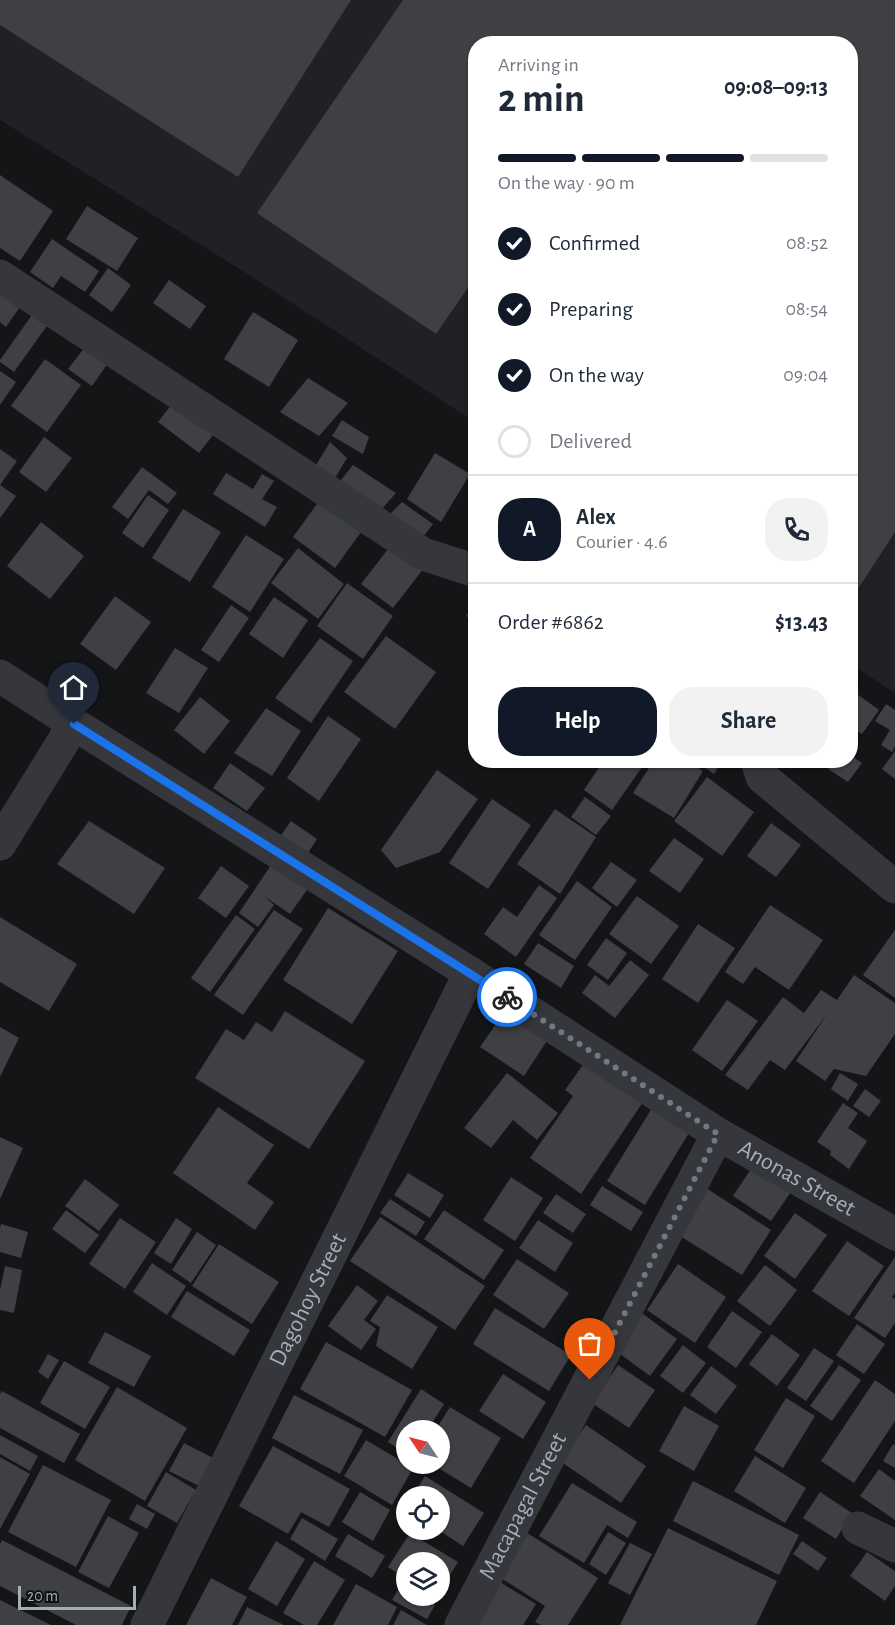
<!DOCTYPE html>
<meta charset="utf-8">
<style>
body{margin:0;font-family:"Alegreya Sans",sans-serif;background:#f2f2f3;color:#1f2937;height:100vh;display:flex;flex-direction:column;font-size:22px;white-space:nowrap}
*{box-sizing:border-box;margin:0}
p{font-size:20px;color:#747a83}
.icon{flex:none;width:33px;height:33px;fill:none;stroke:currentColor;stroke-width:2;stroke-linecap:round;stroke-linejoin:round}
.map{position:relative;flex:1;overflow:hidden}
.sheet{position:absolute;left:468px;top:36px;width:390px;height:732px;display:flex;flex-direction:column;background:#fff;border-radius:24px;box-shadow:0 2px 4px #0004}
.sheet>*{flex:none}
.needle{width:39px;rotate:305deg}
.fabs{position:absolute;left:396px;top:1420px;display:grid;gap:12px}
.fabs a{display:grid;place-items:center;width:54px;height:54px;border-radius:50%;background:#fff;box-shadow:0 2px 4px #0004;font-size:30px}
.scale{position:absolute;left:18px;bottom:15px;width:118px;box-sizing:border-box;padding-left:6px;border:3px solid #a5adb8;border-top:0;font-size:16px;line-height:21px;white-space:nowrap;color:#a5adb8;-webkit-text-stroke:4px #0f1012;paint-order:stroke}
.pin{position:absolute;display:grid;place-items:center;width:51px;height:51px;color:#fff;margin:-62px -26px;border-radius:50% 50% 50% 0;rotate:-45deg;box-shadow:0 0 6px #0007}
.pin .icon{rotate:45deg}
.courier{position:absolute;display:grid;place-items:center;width:60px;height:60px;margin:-30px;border:4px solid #1a73e8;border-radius:50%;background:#fff;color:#222;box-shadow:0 2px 8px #0007}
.overview em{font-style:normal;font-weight:700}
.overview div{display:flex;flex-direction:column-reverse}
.overview{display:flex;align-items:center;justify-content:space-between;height:102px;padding:0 30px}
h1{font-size:39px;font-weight:700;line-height:45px}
.bar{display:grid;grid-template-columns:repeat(4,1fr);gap:9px 6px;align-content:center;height:72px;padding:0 30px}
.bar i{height:8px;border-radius:4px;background:#e0e1e3}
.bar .selected{background:#111827}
.bar p{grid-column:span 4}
.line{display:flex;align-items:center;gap:15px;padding:0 30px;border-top:2px solid #e0e1e3}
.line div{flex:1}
.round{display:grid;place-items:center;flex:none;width:63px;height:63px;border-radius:24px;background:#f2f2f3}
ol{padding:0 30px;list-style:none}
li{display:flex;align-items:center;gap:18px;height:66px}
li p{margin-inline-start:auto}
li .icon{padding:6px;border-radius:50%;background:#111827;color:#fff;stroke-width:4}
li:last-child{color:#747a83}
li i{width:33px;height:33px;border:3px solid #e0e1e3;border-radius:50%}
.cta{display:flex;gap:12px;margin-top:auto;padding:12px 30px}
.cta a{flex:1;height:69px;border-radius:24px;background:#111827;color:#fff;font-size:24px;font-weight:700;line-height:69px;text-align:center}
.cta a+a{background:#f2f2f3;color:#1f2937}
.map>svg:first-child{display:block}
</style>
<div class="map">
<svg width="895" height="1625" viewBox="0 0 895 1625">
<rect width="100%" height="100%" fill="#141517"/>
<path fill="#202124" d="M0,0H895V693L851,664L850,44H476L475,422L235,266L0,120Z"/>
<path fill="#3e4044" d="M0,0H351L238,177L0,25Z
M403,0H895V532L850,601V44H476V276L436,334L257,213Z
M0,175L53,211L20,261L0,248Z
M87,206L138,238L117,271L66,239Z
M52,239L99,271L85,292L61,276L53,288L30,272Z
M108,268L131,285L112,312L89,295Z
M169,280L206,306L190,329L153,303Z
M0,285L24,301L6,327L0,322Z
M34,312L49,323L14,372L0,362V360Z
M253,312L298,340L269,387L224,359Z
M88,343L110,360L92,386L68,369Z
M45,359L81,385L47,432L11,406Z
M0,371L16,382L0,405Z
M308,378L348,403L319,436L280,412Z
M179,395L220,426L199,453L158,422Z
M342,420L369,437L363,454L332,436Z
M44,437L72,458L46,492L19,472Z
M330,442L347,458L332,483L313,470Z
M0,449L17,461L0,485Z
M435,453L470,474L441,522L407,499Z
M353,465L396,493L379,512L337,485Z
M142,467L177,493L168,504L149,490L128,519L112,507Z
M226,473L253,489L262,474L274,481L262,499L277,507L265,527L213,494Z
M0,485L16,496L0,518Z
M148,495L169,510L143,548L122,533Z
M322,497L364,528L335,568L293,537Z
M402,502L433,524L419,542L388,516Z
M183,509L221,532L190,582L152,558Z
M41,522L84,556L50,599L7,566Z
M246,535L284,559L250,612L212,587Z
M392,544L424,568L393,608L361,584Z
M298,548L344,584L318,619L271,583Z
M347,583L393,616L363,659L317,626Z
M115,596L151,622L116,670L80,644Z
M274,597L308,620L283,658L249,634Z
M476,601V622L466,616Z
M231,605L249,618L219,662L201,650Z
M386,636L436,672L395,729L344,692Z
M320,638L353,661L311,723L275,698Z
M175,648L208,668L179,713L146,693Z
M857,694L879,710L862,734L850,726V704Z
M200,697L230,721L204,754L174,730Z
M886,704L895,710V746L892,752L881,745L890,730L875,721Z
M266,708L301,731L272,776L234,753Z
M328,716L361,739L319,801L287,778Z
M895,751V779L882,769Z
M850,755L862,763L848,782L828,769L833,760H850Z
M604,760H641L645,763L612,810L584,790Z
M654,760H685L703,771L674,818L633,793Z
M694,760H722L714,774Z
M230,763L265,788L247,811L213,788Z
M437,770L478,799L440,852L396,868L381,850Z
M707,777L754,812L722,856L674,821Z
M585,797L611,816L596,835L571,817Z
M492,799L531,825L488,889L449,863Z
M555,809L596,837L560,894L517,864Z
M89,821L165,868L134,914L57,864Z
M291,821L317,839L302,862L275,844Z
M771,823L801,845L776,877L747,856Z
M674,838L704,859L680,893L649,871Z
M275,859L311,884L290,914L264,896L274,905L258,927L239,913Z
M611,862L637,880L617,907L592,888Z
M221,866L249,886L226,918L198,898Z
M577,881L612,907L575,960L539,935Z
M539,885L557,898L516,957L484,934L503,907L517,917Z
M637,896L679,926L651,964L609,934Z
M770,905L823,940L789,990L755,967L743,984L725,972Z
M328,908L398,951L352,1024L283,980Z
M274,910L303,929L243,1015L214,995Z
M236,915L255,929L210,992L191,978Z
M0,917L77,964L49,1011L0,982Z
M698,924L735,948L698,1003L662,979Z
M895,930V998L863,975Z
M606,938L627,953L608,980L587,965Z
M538,943L574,966L561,988L524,964Z
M630,960L649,975L615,1018L582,993L595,975L609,986Z
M854,975L895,1003V1034L866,1076L834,1069L825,1081L796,1061L827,1014L785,1070L770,1060L748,1090L725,1075L783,997L804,1013L821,990L837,1000Z
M727,1000L758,1021L722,1071L692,1050Z
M509,1005L552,1033L524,1076L480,1047Z
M285,1011L365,1061L309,1149L195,1078L226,1029L244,1040L256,1022L272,1032Z
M0,1027L19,1038L0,1077Z
M585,1062L643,1102L581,1194L530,1158L573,1096L565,1090Z
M507,1073L558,1113L537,1140L513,1120L491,1148L464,1128Z
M840,1073L858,1084L848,1101L831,1089Z
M865,1089L881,1101L869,1117L853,1106Z
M657,1100L695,1123L645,1205L607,1181Z
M843,1103L858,1113L848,1128L867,1141L849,1169L830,1155L831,1151L817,1142Z
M218,1107L274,1145L247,1183L274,1202L255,1230L173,1173Z
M0,1137L23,1148L0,1199Z
M755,1163L793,1189L771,1221L733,1196Z
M408,1173L444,1195L430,1218L394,1195Z
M511,1177L543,1198L515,1241L483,1220Z
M85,1179L119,1205L99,1231L65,1206Z
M602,1186L643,1212L631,1231L590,1205Z
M706,1188L771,1230L742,1275L677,1234Z
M556,1194L586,1214L573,1233L543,1213Z
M390,1199L425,1222L416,1236L380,1213Z
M66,1210L99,1235L85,1253L52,1229Z
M444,1210L504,1250L484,1280L424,1239Z
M795,1213L827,1235L795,1279L764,1256Z
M380,1217L485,1286L455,1330L350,1261Z
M120,1218L156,1242L125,1289L89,1264Z
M176,1218L192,1229L171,1264L154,1253Z
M538,1220L573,1243L555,1272L519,1248Z
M1,1224L28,1232L21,1258L0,1252V1228Z
M197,1232L216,1245L191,1283L172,1270Z
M847,1241L884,1266L849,1316L812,1291Z
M219,1244L279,1282L252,1324L192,1286Z
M895,1257V1293L892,1297L895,1299V1323L885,1338L854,1318Z
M517,1259L569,1293L544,1329L493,1295Z
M152,1263L186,1286L167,1315L133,1292Z
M678,1264L726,1297L695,1343L647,1310Z
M765,1265L797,1290L770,1326L737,1301Z
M5,1266L22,1270L14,1313L0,1310V1290Z
M357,1285L378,1301L364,1320L376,1329L361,1350L328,1326Z
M187,1291L250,1330L234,1356L171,1317Z
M387,1295L438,1327L412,1369L376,1346L380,1327L370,1321Z
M495,1308L571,1355L549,1391L473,1344Z
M639,1311L677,1339L650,1376L612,1348Z
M732,1311L762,1332L736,1368L707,1347Z
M857,1324L885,1344L864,1374L836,1355Z
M105,1332L151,1356L134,1387L88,1363Z
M772,1334L800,1355L777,1386L749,1364Z
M326,1342L412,1390L385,1437L300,1389Z
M683,1345L706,1363L683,1393L660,1376Z
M814,1348L834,1361L806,1401L787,1388Z
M48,1354L59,1360L48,1379L38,1372Z
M64,1361L110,1387L85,1429L40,1403Z
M618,1365L655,1390L629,1428L592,1403Z
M839,1365L861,1380L832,1421L810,1406Z
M711,1366L737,1386L716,1414L690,1395Z
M503,1374L546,1402L523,1439L479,1411Z
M875,1380L895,1394V1421L854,1483L821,1461Z
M117,1387L187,1428L145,1501L75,1460Z
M421,1389L444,1404L427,1431H406V1454L388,1442Z
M2,1391L80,1434L64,1463L0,1428V1394Z
M294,1395L363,1430L340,1474L272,1438Z
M786,1398L815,1416L783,1468L754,1450Z
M684,1406L719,1426L694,1471L659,1451Z
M450,1407L501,1438L471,1488L432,1464H440V1431H435Z
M586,1425L646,1466L621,1503L560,1461Z
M0,1435L38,1456L30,1471L0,1454Z
M366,1440L413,1468L392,1505L344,1476Z
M184,1443L215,1459L201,1487L169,1471Z
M893,1444L895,1445V1468L883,1461Z
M273,1446L350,1489L329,1527L301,1512L288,1534L239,1506Z
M755,1456L806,1488L785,1523L734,1491Z
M0,1457L30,1474L0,1529Z
M43,1465L111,1500L76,1567L8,1532Z
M879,1469L895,1481V1520L860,1496Z
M166,1472L196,1490L177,1523L147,1506Z
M425,1476L484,1513L463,1546L440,1531V1497H412Z
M693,1481L799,1535L779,1575L673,1521Z
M572,1483L637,1522L628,1538L607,1525L584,1563L539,1536Z
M360,1492L390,1510L373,1541L342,1522Z
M820,1492L852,1513L836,1539L803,1518Z
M137,1504L155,1514L147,1529L129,1519Z
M108,1516L139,1533L109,1588L78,1572Z
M302,1518L338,1539L325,1561L290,1539Z
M668,1528L777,1581L756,1625H620Z
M524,1531L598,1578L568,1625H541L535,1622L545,1606L496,1575Z
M608,1532L626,1543L606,1575L589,1564Z
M410,1533L458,1562L440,1591V1563H406V1579L388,1567Z
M348,1534L385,1556L372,1578L335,1556Z
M2,1540L131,1606L122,1625H76L0,1586V1544Z
M276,1541L305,1559L277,1606L248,1589Z
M802,1541L827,1558L818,1571L793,1554Z
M630,1543L652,1554L630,1595L608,1583Z
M867,1552L895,1571V1586L885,1601L850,1576Z
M314,1561L345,1580L317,1625H304L283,1613Z
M211,1578L247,1597L232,1625H186Z
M498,1581L536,1604L523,1625H471Z
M356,1584L397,1607L388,1625H333Z
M400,1586L406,1589V1596H418L435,1605L427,1619L392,1600Z
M0,1600L51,1625H0Z
M247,1607L284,1625H238Z
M401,1610L427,1625H393Z"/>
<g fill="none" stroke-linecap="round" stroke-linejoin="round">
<g stroke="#35373c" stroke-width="33">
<path d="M0,276L423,554L476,571"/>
<path id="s1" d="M0,676L74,724L470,973L718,1134L895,1234"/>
<path d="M757,760L762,777L895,887"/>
<path d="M0,844L74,724"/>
<path d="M858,1528L895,1546"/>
<path id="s2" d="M147,1625L470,973"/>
<path id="s3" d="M461,1625L718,1134"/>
</g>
</g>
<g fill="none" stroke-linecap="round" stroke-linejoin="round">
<path stroke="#727880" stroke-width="6" stroke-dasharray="0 10.8" d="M507,997L718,1134L590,1380"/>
<path stroke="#1a73e8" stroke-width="8" d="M74,724L507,997"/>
</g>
<g text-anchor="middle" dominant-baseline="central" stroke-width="5" stroke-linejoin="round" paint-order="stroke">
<g font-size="24" fill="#a5adb8" stroke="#0f1012">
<text stroke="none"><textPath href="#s1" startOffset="942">Anonas Street</textPath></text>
<text stroke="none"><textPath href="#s2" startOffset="363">Dagohoy Street</textPath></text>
<text stroke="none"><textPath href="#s3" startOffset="134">Macapagal Street</textPath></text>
</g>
</g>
</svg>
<div class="fabs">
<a><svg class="needle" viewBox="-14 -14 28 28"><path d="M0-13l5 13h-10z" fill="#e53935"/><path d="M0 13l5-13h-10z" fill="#747a83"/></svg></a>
<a><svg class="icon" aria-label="locate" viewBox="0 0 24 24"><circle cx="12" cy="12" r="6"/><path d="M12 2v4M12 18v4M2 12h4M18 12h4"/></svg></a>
<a><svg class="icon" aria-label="layers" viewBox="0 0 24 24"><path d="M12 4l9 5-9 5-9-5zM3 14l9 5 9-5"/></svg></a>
</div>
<div class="scale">20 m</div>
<div class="pin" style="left:590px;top:1380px;background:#ea580c"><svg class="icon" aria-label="bag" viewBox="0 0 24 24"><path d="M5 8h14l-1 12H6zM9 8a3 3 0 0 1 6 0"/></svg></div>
<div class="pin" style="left:74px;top:724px;background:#1f2937"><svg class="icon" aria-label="home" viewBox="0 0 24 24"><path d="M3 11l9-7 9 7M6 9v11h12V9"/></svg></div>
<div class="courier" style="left:507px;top:997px"><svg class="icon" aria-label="bike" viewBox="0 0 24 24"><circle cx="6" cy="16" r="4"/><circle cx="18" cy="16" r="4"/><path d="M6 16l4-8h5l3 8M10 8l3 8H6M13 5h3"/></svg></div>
<section class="sheet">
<div class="overview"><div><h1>2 min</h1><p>Arriving in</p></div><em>09:08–09:13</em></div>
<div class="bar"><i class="selected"></i><i class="selected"></i><i class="selected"></i><i></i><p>On the way · 90 m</p></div>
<ol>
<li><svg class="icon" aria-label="check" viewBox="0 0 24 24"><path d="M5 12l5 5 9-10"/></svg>Confirmed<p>08:52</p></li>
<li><svg class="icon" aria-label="check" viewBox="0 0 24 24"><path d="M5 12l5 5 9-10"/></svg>Preparing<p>08:54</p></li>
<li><svg class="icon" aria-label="check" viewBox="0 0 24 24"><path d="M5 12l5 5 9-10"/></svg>On the way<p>09:04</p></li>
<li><i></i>Delivered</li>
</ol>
<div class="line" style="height:108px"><b class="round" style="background:#111827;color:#fff">A</b><div><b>Alex</b><p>Courier · 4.6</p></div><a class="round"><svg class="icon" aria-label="phone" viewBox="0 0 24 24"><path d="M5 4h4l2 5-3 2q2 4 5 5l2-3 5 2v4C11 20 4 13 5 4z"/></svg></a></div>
<div class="line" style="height:78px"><div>Order #6862</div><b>$13.43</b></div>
<div class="cta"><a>Help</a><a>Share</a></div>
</section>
</div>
